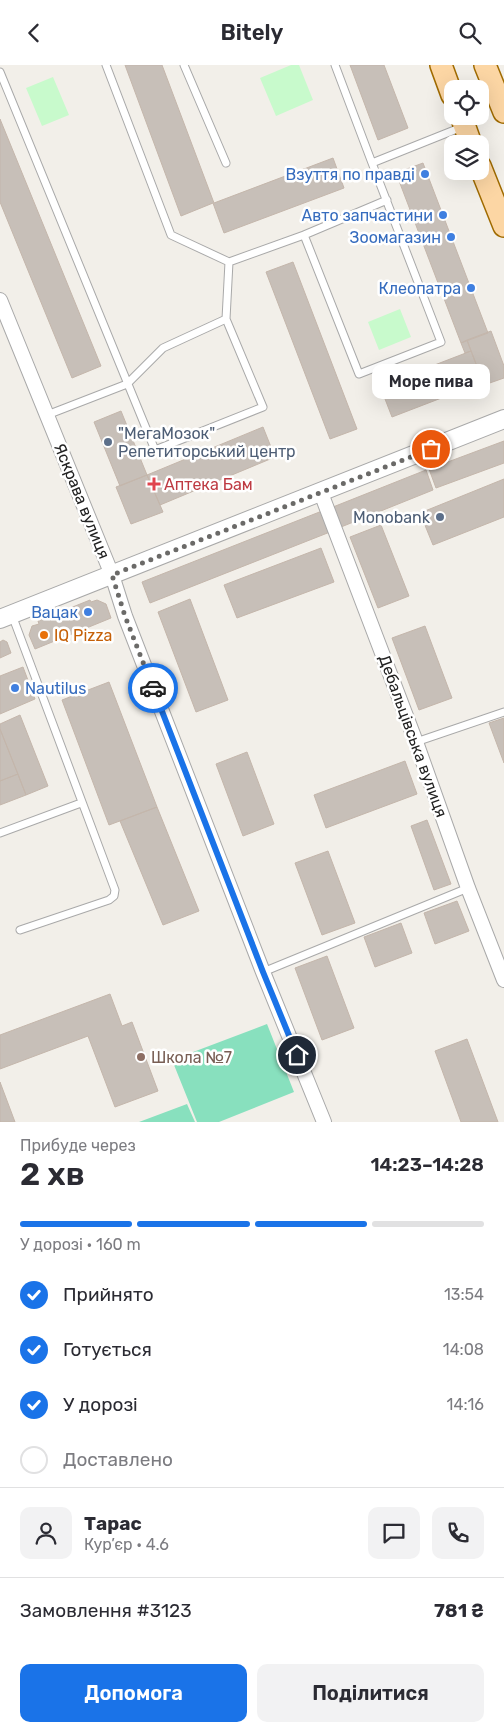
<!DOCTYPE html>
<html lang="uk">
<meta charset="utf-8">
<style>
body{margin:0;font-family:Rubik,sans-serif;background:#f2f2f3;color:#2b2b33;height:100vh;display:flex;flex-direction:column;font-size:19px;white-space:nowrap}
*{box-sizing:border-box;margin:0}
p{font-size:16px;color:#7c7c81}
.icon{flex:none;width:28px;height:28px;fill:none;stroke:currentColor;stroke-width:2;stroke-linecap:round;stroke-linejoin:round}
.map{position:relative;height:1057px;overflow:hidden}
.drawer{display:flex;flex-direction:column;background:#fff;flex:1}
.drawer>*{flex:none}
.controls{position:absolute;left:444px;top:15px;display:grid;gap:10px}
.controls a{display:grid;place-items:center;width:45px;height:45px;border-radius:10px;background:#fff;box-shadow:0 5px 20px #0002;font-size:25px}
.pin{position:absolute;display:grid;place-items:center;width:42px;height:42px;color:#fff;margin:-21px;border:2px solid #fff;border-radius:50%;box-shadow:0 1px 5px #0007}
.courier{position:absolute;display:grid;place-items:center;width:50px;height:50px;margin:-25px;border:4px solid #1a73e8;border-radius:50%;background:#fff;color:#222;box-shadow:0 1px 6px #0007}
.bubble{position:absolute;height:35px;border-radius:10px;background:#fff;box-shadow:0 5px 20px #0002;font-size:16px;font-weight:600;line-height:35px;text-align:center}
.headline em{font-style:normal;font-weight:600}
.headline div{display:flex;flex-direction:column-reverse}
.headline{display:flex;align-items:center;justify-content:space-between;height:85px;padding:0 20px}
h1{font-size:32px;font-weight:600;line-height:38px}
.bar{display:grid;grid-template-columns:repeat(4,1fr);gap:8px 5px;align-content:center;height:60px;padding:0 20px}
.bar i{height:6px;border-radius:4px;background:#e1e1e2}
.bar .selected{background:#1a73e8}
.bar p{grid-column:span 4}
.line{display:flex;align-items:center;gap:12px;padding:0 20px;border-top:1px solid #e1e1e2}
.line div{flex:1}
.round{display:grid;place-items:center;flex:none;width:52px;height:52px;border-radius:10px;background:#f2f2f3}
ol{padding:0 20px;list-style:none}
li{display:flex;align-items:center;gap:15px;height:55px}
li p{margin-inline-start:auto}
li .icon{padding:5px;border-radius:50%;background:#1a73e8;color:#fff;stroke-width:4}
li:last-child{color:#7c7c81}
li i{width:28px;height:28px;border:2px solid #e1e1e2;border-radius:50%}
.primary-button{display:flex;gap:10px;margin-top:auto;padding:10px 20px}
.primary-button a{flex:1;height:58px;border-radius:10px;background:#1a73e8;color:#fff;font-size:20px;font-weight:600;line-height:58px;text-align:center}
.primary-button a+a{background:#f2f2f3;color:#2b2b33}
header{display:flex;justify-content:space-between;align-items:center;height:65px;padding:0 20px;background:#fff;font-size:22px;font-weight:600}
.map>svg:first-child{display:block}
</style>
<header><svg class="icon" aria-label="back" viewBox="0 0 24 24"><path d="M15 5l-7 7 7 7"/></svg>Bitely<svg class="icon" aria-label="search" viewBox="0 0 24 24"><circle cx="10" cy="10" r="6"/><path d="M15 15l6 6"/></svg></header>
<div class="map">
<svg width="504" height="1057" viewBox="0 0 504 1057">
<rect width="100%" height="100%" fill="#f2efe9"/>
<path fill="#c8facc" d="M291,0H299L313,35L276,51L260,13Z
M53,12L69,50L42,61L26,23Z
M400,244L411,272L379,285L368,257Z"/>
<path fill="#88e0be" d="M267,959L294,1027L219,1057H197L172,995Z
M187,1039L195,1057H139Z"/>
<path fill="#c7bfb8" stroke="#c4b6ab" d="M125,0H162L214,138L333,93L344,123L224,168L213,138L181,151Z
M350,0H384L408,63L378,75Z
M0,54L101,301L72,313L0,137Z
M423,98L488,268L461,278L396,108Z
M293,197L357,364L330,374L266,207Z
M491,266L504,301V313L484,320L467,275Z
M467,275L471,286L465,288L461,278Z
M471,286L483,317L392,352L380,321Z
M121,346L147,410L120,421L94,357Z
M263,362L275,392L160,440L147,410Z
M504,376V398L436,423L429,404Z
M426,405L433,425L341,462L333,442Z
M147,410L163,447L131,459L116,422Z
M504,414V452L433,480L420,448Z
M322,446L330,467L150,538L142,517Z
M381,460L409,531L378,543L350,472Z
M321,483L334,517L237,553L224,520Z
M190,534L228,635L196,647L158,547Z
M90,535L91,537L97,535L106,539L111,553L35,584L29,570L32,561L39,559L38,556Z
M425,561L452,633L419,645L392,573Z
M3,575L7,577L11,588L0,593V577Z
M23,602L35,634L0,649V611Z
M109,617L157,742L109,760L62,635Z
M20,650L48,721L26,730L0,664V659Z
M504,653V698L489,658Z
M0,664L18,709L0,716Z
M247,687L274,759L243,771L216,699Z
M405,696L417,729L326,763L314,730Z
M18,709L26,730L0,740V716Z
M157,742L199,846L163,860L120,756Z
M427,755L451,819L434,825L411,761Z
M328,786L355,858L322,870L295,798Z
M457,836L469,866L435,879L424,848Z
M401,858L412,888L375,902L364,872Z
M327,891L354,963L322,975L295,903Z
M110,929L122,961L132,957L158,1026L115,1042L88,971L0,1004V970Z
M467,974L498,1057H461L435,986Z
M0,1017L15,1057H0Z"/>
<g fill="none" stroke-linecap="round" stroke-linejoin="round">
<g stroke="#a9a9a9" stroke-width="9">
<path id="service" d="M106,0L171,170L229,197
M184,0L226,98
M335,0L372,98
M0,7L155,385L263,342L226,254L163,283L127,319L47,350
M387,135L304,170L359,309L441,277L372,98L462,62
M226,254L229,197L304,170
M12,550L115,825L114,831L109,835L20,865
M416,677L504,647
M0,768L81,738
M263,907L468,823"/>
</g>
<g stroke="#a9a9a9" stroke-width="16">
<path id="minor" d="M0,235L112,510L125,551L263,907L324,1057
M321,428L416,677L468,823L504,915"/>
</g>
<g stroke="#a9a9a9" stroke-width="20">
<path id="tertiary" d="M0,554L504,354"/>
</g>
<g stroke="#a06b00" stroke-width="24">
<path id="primary" d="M441,0L452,30
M485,0L504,47
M461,51L471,79
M480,101L504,161"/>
</g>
<use href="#service" stroke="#fff" stroke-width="7"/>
<use href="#minor" stroke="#fff" stroke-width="14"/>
<use href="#tertiary" stroke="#fff" stroke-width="18"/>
<use href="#primary" stroke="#fcd6a4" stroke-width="21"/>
</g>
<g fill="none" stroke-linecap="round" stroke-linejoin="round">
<path stroke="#6b6a68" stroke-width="5" stroke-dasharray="0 9" d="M153,623L125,551L112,510L431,384"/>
<path stroke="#1a73e8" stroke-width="6" d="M153,623L263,907L297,990"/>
</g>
<g fill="#3f7fe0" stroke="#fff" stroke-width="2">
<circle cx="425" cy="109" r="5"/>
<circle cx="443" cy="150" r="5"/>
<circle cx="451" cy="172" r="5"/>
<circle cx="471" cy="223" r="5"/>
<circle cx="88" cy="547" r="5"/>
<circle cx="15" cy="623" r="5"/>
</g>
<g fill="#5c6f8a" stroke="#fff" stroke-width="2">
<circle cx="108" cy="377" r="5"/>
<circle cx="440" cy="452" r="5"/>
</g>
<path fill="#e0444e" stroke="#fff" stroke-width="2" d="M151.5 411.5h5v5h5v5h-5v5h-5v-5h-5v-5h5z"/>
<circle fill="#e8710a" stroke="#fff" stroke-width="2" cx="44" cy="570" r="5"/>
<circle fill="#8d6e63" stroke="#fff" stroke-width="2" cx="141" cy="992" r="5"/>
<g text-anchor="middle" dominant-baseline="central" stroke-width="5" stroke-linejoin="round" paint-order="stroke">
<g font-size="16" fill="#366cbe" stroke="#fff" text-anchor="end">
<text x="415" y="109">Взуття по правді</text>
<text x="433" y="150">Авто запчастини</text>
<text x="441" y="172">Зоомагазин</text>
<text x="461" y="223">Клеопатра</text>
<text x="78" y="547">Вацак</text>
<text x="25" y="623" text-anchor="start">Nautilus</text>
</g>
<g font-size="16" fill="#4e5e75" stroke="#fff" text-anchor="start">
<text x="118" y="368">"МегаМозок"<tspan x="118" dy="18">Репетиторський центр</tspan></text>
<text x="430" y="452" text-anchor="end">Monobank</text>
</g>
<g font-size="16" fill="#be3a42" stroke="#fff" text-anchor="start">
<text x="164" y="419">Аптека Бам</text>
</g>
<g font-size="16" fill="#222" stroke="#fff">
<text transform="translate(82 436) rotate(68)">Яскрава вулиця</text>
<text transform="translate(413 671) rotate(70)">Дебальцівська вулиця</text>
</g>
<g font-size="16" fill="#c56008" stroke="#fff" text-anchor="start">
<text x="54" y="570">IQ Pizza</text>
</g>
<g font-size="16" fill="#785e54" stroke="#fff" text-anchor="start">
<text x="151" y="992">Школа №7</text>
</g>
</g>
</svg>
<div class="controls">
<a><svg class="icon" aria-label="locate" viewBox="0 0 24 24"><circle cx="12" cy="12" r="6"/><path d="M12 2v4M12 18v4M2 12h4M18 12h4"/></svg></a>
<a><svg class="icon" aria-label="layers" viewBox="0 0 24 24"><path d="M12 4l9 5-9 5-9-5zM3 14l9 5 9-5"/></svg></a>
</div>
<div class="pin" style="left:431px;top:384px;background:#ea580c"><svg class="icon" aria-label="bag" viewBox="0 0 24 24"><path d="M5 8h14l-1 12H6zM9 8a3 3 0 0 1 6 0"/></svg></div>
<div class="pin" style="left:297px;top:990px;background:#1f2937"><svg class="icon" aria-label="home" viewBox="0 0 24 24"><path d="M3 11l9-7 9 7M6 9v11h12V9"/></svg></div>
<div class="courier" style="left:153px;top:623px"><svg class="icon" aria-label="car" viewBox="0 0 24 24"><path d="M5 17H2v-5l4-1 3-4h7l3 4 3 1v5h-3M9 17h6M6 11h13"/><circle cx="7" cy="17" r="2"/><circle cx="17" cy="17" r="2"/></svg></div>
<div class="bubble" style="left:372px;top:299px;width:118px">Море пива</div>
</div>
<section class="drawer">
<div class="headline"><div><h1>2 хв</h1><p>Прибуде через</p></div><em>14:23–14:28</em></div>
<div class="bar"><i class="selected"></i><i class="selected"></i><i class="selected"></i><i></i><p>У дорозі · 160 m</p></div>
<ol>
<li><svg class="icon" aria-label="check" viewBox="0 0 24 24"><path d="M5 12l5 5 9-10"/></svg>Прийнято<p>13:54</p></li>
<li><svg class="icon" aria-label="check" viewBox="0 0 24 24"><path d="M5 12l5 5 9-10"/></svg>Готується<p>14:08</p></li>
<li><svg class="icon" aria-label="check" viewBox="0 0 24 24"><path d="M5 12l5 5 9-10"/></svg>У дорозі<p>14:16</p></li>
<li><i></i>Доставлено</li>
</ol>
<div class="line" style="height:90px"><a class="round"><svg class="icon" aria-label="person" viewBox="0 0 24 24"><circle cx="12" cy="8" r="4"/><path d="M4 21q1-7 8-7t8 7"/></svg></a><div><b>Тарас</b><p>Кур’єр · 4.6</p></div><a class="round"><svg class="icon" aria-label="chat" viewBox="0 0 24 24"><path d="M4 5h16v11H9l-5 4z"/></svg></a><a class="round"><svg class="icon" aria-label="phone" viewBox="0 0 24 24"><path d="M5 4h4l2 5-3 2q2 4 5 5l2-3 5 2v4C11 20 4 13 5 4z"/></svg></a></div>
<div class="line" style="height:65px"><div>Замовлення #3123</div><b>781 ₴</b></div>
<div class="primary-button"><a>Допомога</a><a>Поділитися</a></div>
</section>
